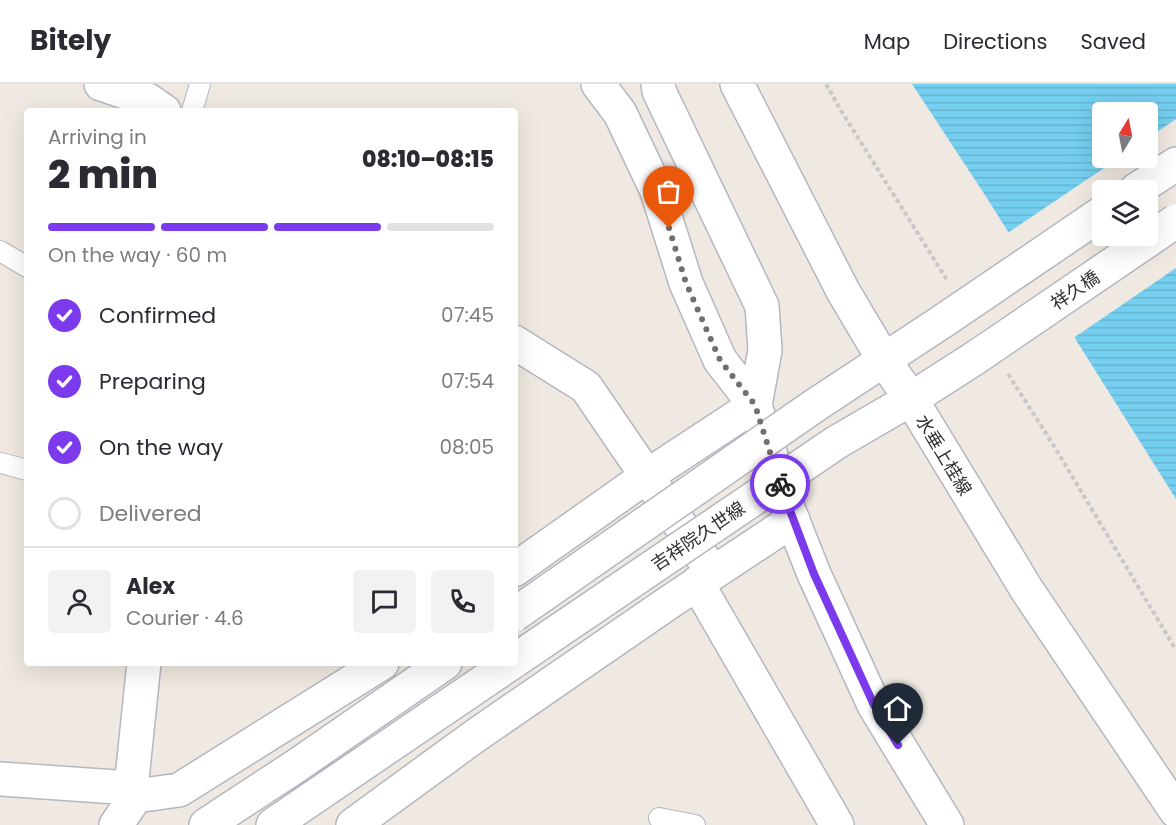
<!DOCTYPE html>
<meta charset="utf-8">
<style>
body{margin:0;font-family:Poppins,"Noto Sans JP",sans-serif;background:#f2f2f3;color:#2b2b33;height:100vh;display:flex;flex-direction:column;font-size:22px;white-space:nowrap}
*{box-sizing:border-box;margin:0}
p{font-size:20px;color:#7c7c81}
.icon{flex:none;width:33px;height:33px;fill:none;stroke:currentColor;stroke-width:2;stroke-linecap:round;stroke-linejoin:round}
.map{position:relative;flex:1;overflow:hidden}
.details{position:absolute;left:24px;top:24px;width:494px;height:558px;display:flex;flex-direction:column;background:#fff;border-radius:6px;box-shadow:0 6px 24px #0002}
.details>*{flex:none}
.needle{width:39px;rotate:10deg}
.fabs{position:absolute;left:1092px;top:18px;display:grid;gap:12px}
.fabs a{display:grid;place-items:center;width:66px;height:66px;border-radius:6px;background:#fff;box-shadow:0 6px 24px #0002;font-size:30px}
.pin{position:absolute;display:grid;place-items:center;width:51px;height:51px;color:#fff;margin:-62px -26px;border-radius:50% 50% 50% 0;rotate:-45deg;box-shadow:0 0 6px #0007}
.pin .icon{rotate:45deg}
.courier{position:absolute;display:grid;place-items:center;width:60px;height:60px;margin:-30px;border:4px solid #7c3aed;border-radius:50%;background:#fff;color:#222;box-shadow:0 2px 8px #0007}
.head em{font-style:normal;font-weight:800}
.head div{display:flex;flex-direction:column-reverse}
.head{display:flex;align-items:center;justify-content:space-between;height:102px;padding:0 24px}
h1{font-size:39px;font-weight:800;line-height:45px}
.bar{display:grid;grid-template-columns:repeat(4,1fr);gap:9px 6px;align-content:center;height:72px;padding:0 24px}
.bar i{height:8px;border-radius:4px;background:#e1e1e2}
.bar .current{background:#7c3aed}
.bar p{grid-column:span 4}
.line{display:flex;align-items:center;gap:15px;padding:0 24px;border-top:2px solid #e1e1e2}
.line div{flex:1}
.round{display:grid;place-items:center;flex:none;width:63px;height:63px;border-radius:6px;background:#f2f2f3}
ol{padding:0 24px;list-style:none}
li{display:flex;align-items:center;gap:18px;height:66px}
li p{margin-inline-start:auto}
li .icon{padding:6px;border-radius:50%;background:#7c3aed;color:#fff;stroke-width:4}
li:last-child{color:#7c7c81}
li i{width:33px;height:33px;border:3px solid #e1e1e2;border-radius:50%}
header{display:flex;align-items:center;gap:36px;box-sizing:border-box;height:84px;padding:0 30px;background:#fff;border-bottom:2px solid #e1e1e2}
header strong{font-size:28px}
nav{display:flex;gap:33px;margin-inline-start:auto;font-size:21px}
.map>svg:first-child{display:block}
</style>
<header>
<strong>Bitely</strong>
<nav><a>Map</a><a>Directions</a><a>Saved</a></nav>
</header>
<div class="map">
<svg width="1176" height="741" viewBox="0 0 1176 741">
<defs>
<pattern id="water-rules" width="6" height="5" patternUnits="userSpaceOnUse" patternTransform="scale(1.5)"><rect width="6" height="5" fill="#75cff0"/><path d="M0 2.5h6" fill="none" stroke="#66b2ce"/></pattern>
</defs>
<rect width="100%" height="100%" fill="#efe9e1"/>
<path fill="url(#water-rules)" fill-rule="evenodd" d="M912,0H1176V415L985,111ZM1102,28H1148V74H1102ZM1102,106H1148V152H1102Z"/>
<path fill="#efe9e1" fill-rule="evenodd" d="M1176,35V184L1072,255L1006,150L1119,74H1148V54ZM1102,106H1148V152H1102Z"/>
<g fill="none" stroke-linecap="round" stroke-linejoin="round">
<g stroke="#b4b7c1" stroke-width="22">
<path id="lane" d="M192,27L200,0
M0,167L27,183
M1,379L27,386
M659,734L695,741"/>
</g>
<g stroke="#b4b7c1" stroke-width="36">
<path id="street" d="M101,0L148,16L164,27
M658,0L659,7L762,222L765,266L755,321L787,422L814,490L874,621L947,741
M514,258L586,303L707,480
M514,486L647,392L755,321L720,276L686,199L657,107L620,29L598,0
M697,499L837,741
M0,695L131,704L136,712
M131,704L144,579
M116,741L136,712L179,706L382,579
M353,741L475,652L671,517L793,436"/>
</g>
<g stroke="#b4b7c1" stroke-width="36">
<path id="secondary" d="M737,0L843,207L884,276L911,315L1027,506L1176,727
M1136,106L1176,80
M814,322L943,237
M837,358L911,315L975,274
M206,741L296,682L445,579
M273,741L511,579"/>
</g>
<path stroke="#c9c9c9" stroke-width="4" stroke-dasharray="4.5 3" stroke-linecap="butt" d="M826,0L840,25L947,196
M1008,290L1054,362L1176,566"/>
<use href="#lane" stroke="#fff" stroke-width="20"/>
<use href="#street" stroke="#fff" stroke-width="33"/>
<use href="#secondary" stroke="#fff" stroke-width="33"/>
<g stroke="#b4b7c1" stroke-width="36" stroke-linecap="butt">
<path id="secondary-bridge" d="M943,237L1102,129
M975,274L1176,137
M514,531L814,322
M514,577L837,358"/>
</g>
<use href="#secondary-bridge" stroke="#fff" stroke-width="33"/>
</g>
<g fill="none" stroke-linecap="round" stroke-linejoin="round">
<path stroke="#726f6d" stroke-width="6" stroke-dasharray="0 10.8" d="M669,144L686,199L720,276L755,321L780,400"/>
<path stroke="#7c3aed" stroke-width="8" d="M780,400L814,490L874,621L898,661"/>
</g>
<g text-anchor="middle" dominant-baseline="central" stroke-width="4.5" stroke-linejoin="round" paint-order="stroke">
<g font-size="18" fill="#2e2e2e" stroke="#fff">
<text transform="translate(1075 206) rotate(-34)">祥久橋</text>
<text transform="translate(944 371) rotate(59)">水垂上桂線</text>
<text transform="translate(698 452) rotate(-34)">吉祥院久世線</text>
</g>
</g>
</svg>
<div class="fabs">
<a><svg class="needle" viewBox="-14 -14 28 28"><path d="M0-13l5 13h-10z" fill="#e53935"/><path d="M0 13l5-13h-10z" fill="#7c7c81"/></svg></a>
<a><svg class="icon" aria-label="layers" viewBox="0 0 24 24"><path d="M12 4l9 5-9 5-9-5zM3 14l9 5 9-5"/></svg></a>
</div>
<div class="pin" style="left:669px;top:144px;background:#ea580c"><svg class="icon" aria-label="bag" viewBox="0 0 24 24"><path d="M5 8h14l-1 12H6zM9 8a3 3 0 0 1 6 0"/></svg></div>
<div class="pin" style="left:898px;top:661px;background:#1f2937"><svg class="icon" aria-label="home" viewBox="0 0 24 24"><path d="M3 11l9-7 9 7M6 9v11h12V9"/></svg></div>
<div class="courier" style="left:780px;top:400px"><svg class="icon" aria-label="bike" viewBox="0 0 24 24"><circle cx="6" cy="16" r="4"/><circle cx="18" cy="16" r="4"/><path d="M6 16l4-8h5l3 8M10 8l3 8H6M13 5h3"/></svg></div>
<section class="details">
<div class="head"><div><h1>2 min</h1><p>Arriving in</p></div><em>08:10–08:15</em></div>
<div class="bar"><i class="current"></i><i class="current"></i><i class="current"></i><i></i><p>On the way · 60 m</p></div>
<ol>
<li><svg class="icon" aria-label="check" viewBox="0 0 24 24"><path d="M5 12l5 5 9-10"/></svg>Confirmed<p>07:45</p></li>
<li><svg class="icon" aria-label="check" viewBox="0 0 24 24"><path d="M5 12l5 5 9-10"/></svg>Preparing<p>07:54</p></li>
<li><svg class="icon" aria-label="check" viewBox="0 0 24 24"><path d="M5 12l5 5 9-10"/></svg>On the way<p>08:05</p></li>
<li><i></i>Delivered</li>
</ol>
<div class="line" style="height:108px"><a class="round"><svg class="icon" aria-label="person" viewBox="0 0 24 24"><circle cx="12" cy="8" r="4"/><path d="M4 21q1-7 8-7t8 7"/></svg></a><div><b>Alex</b><p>Courier · 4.6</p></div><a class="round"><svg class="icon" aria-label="chat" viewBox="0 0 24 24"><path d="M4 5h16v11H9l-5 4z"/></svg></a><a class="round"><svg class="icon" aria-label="phone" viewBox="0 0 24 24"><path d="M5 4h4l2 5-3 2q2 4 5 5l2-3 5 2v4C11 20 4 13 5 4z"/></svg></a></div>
</section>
</div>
